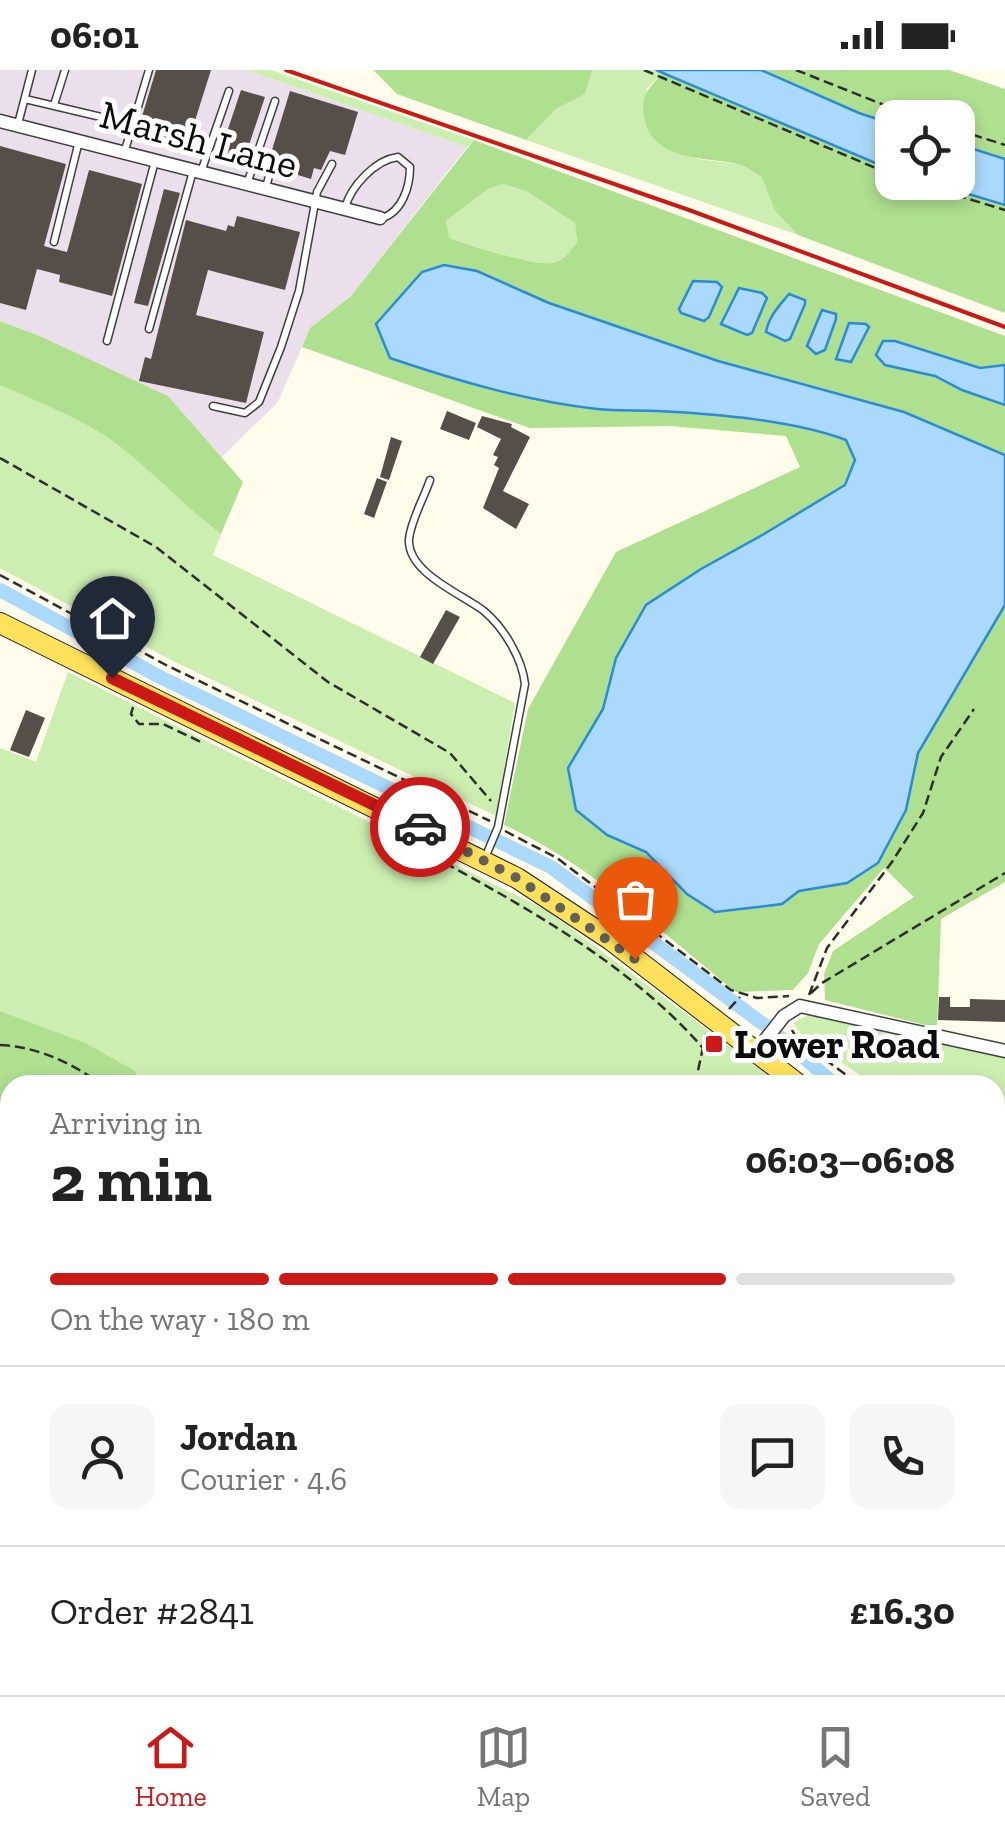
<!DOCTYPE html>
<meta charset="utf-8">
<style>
body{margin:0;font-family:"Zilla Slab",serif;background:#f6f6f6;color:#222;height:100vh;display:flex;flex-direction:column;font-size:38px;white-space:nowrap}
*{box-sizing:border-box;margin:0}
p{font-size:32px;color:#767676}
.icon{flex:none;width:55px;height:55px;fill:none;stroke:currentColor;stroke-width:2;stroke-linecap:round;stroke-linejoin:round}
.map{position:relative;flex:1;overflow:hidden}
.sheet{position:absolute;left:0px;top:1005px;width:1005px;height:620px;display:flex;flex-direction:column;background:#fff;border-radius:30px 30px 0 0;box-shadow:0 5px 15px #0003}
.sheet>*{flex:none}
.buttons{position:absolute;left:875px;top:30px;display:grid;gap:20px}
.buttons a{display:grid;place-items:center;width:100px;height:100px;border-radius:20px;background:#fff;box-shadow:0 5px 15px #0003;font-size:50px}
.pin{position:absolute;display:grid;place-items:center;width:85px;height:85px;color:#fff;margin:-102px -42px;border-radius:50% 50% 50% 0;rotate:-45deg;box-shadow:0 0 10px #0007}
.pin .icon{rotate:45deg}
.courier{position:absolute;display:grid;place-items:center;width:100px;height:100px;margin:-50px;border:8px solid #ca1917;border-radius:50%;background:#fff;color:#222;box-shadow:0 2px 12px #0007}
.summary em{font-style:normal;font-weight:700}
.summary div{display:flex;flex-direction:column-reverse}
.summary{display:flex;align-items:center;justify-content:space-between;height:170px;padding:0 50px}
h1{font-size:65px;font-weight:700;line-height:75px}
.bar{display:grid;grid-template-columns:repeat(4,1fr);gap:15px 10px;align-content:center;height:120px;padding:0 50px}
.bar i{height:12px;border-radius:8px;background:#e0e0e0}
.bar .current{background:#ca1917}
.bar p{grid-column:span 4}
.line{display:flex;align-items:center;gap:25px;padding:0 50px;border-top:2px solid #e0e0e0}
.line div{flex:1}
.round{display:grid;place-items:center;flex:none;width:105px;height:105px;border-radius:20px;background:#f6f6f6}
.status{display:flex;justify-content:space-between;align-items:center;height:70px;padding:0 50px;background:#fff;direction:ltr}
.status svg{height:28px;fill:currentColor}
.menu{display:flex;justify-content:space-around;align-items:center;height:140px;border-top:2px solid #e0e0e0;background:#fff;font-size:28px;color:#767676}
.menu a{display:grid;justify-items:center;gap:5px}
.menu .current{color:#ca1917}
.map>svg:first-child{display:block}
</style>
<div class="status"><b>06:01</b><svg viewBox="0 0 49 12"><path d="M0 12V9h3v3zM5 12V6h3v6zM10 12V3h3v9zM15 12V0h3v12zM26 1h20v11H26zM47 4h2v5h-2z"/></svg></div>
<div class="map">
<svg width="1005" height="1625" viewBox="0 0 1005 1625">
<rect width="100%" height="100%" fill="#fffcec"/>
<path fill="#ecdfec" d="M0,0H246L467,77L350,227L310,258L278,332L221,388L168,326L40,266L0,251Z"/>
<path fill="#cdeeb1" d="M246,0H271L474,70L467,77Z
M592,0H656L663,3L646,19L697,89L738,94L763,107L775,141L798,165L526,70L556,39L585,24Z
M503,114L526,121L575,153L577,172C571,180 564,191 552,193C533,196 469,174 448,168L446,151L488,119Z
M0,315C35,331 75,346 107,367C148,396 181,434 221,464L213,485L515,633L496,746L169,589L0,498Z
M68,602L546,840L782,1015H141L135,1001L86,973L0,941V678L36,692Z
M808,945L1005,988V1111L995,1104V1015H874L802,965L793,953Z
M0,1569H10V1615H410V1625H0Z"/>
<path fill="#afe08f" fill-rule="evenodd" d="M373,0H592V1L585,24L556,39L526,70L397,24Z
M761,0H949L1005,19V89L958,74V48H892V54L859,43Z
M663,3L892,100V112L932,113L1005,135V243L798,165L775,141L762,107C753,102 744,95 733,93C701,87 655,90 645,51C639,28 647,19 663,3Z
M474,70L1005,266V295L980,298L895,271L918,300L1005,335V385L904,342L718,291L549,233L477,201L390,288C458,311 526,331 597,339C617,341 638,340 658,341C719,344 789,350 846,370L855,390L845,414L764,464L701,499L646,535L616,588L603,639L568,698L607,765L646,782L687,824L715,842L782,834L906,740L918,683L1005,535V812L941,849L937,958L825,930L824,904L833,881L914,827L884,798L819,874L808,903L793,920L736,922C662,863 590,794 504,755L528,639L616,482L800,397L786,366L670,356L530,358L302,277L310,258L350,227ZM503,114L526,121L575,153L577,172C571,180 564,191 552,193C533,196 470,175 449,168L446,151L488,119ZM822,240L836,244L825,280L807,277Z
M0,251L40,266L168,326L243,412L221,464C181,434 148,396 107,367C75,346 35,331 0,315Z
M0,941L86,973L135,1001L141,1015H10V1569H0Z
M995,1351L1005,1354V1625H930L938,1615H995Z
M585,1615H749L720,1625H579Z"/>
<path fill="#abd9fc" stroke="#2a8adb" stroke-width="2.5" d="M656,0H761L859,43L892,54V100Z
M958,74L1005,89V135L932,113L958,112Z
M444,195L477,201L549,233L718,291L904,342L1005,385V535L918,683L906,740L878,793L847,813L799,821L782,834L715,842L687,824L646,782L607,765L576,740L568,698L603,639L616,588L646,535L701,499L764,464L845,415L855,390L846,370C792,350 716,344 658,341C638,340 617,341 597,339C526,331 458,311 390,288L376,254L422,202Z
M693,211L717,212L722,217L709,247L704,251L681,243L679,239Z
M739,218L762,223L767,228L752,263L747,265L721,254Z
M789,224L805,230V234L790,269L785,271L766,262C769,246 779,236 789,224Z
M822,240L836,244V249L825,280L816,284L807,276Z
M849,253L866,254L869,257L851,292L836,289Z
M883,271H895L980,298L1005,295V335L962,320L935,306L885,295L876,285Z"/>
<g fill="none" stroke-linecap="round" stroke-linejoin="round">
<path stroke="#abd9fc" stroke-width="14" d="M0,520L160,607L551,797L774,962L836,1015
M995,1129L1005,1136"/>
</g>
<path fill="#564e48" d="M156,0H211L187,76L137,63Z
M241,20L265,27L243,93L219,86Z
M290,21L358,42L345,85L330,81L321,100L314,98L311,109L278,99L275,94L268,93Z
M0,76L66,94L44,176L51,178L67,182L89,100L142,114L112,226L59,212L60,205L37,199L26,240L0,233Z
M164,119L180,123L148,236L134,233Z
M237,146L300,162L285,220L208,200L196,245L264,262L246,333L139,311L145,287L151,289L186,150L226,161L228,155L234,157Z
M447,341L476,353L469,370L440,359Z
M482,346L512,354L511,357L530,367L503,421L529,434L516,459L483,438L499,398L494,395L498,387L493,385L501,369L477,357Z
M391,367L402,371L389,410L380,407Z
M377,408L387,412L374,448L364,444Z
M446,540L460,547L433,594L420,587Z
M26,640L45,648L29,687L10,680Z
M939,927H950V937H970V929L1005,930V952L938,950Z"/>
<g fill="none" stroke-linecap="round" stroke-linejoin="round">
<g stroke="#3f3f3f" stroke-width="9">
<path id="lane" d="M25,29L118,51
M54,35L65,0
M18,54L32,0
M125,80L149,0
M201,102L229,21
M247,114L275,31
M266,117L271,99
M345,138C351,116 375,90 398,87L410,97C410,117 402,142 382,148
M54,172L79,71
M149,259L193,101
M107,271L155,91
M213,336L245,343L259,332L281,277L299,221L317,122L332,94
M430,410C424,428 411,450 409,469C407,503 462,524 484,541C504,558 522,588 525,614L498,757L485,788"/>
</g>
<g stroke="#3f3f3f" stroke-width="15">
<path id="street" d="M0,51L380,148
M755,983L784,946L800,936L1005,981"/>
</g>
<g stroke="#1d1d1d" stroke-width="22">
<path id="primary" d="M0,553L517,808L611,870L799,1015
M995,1166L1005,1174"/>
</g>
<path stroke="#2e2e2e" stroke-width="2.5" stroke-dasharray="10 5" stroke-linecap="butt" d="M644,0L892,105
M796,0L917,48
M958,60L1005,75
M913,112L1005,140
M0,388L156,477L328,612L450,683L491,731
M0,505L166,595L490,751
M133,637L131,644L139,654H163L201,672
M505,761L557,788L731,920L757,928L789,926
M432,786C528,838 630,895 703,978
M811,923L822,913L1005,803
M809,925L827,878L892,792L923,743L941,687L974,639
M729,939L740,927
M792,960L797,969L860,1015
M0,975C39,977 71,993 103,1015
M695,1015L706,963
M995,1112L1005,1119
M0,1360L10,1363
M0,1524L10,1526
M377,1615L380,1625
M692,1615L698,1625
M534,1625L535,1615"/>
<use href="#lane" stroke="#fff" stroke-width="6"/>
<use href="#street" stroke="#fff" stroke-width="12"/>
<use href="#primary" stroke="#ffe15c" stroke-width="20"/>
<path stroke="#ca1917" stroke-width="4" d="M286,0L689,140L1005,257"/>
</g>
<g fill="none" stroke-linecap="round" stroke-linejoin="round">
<path stroke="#61605a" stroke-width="10" stroke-dasharray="0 18" d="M420,757L517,808L635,889"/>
<path stroke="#ca1917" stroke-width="12" d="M112,608L420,757"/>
</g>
<rect fill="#ca1917" stroke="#fff" stroke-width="4" x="704" y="964" width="20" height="20" rx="5"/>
<g text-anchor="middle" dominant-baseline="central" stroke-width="10" stroke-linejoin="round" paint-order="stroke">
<g font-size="40" fill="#0c0c0c" stroke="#fff">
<text transform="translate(199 69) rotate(15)">Marsh Lane</text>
</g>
<g font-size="40" font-weight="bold" fill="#0c0c0c" stroke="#fff" text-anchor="start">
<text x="734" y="974">Lower Road</text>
</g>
</g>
</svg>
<div class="buttons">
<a><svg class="icon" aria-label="locate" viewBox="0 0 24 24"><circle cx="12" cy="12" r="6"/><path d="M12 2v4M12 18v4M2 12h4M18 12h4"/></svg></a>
</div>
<div class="pin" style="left:635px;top:889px;background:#ea580c"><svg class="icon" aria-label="bag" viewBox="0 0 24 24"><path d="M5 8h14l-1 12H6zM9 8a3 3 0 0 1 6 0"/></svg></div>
<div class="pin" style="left:112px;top:608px;background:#1f2937"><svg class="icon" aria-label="home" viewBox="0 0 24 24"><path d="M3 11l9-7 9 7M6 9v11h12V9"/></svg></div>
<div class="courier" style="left:420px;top:757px"><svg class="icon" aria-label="car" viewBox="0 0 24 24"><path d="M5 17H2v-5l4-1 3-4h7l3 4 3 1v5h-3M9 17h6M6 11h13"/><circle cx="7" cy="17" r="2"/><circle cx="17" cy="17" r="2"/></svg></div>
<section class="sheet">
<div class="summary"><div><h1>2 min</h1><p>Arriving in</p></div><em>06:03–06:08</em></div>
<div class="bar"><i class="current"></i><i class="current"></i><i class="current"></i><i></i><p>On the way · 180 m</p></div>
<div class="line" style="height:180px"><a class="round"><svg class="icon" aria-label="person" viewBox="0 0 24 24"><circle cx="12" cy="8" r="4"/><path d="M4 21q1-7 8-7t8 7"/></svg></a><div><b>Jordan</b><p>Courier · 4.6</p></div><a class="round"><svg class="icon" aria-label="chat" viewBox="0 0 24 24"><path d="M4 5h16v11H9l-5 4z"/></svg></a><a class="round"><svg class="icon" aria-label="phone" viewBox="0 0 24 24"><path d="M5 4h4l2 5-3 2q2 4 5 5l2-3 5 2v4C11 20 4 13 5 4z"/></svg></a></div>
<div class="line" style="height:130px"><div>Order #2841</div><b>£16.30</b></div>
</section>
</div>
<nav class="menu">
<a class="current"><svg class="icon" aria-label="home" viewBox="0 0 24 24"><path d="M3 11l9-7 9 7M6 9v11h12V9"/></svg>Home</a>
<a><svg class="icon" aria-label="map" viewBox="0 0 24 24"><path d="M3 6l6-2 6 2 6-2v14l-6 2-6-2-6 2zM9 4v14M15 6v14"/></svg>Map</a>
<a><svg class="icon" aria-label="saved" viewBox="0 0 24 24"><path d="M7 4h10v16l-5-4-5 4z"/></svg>Saved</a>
</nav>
